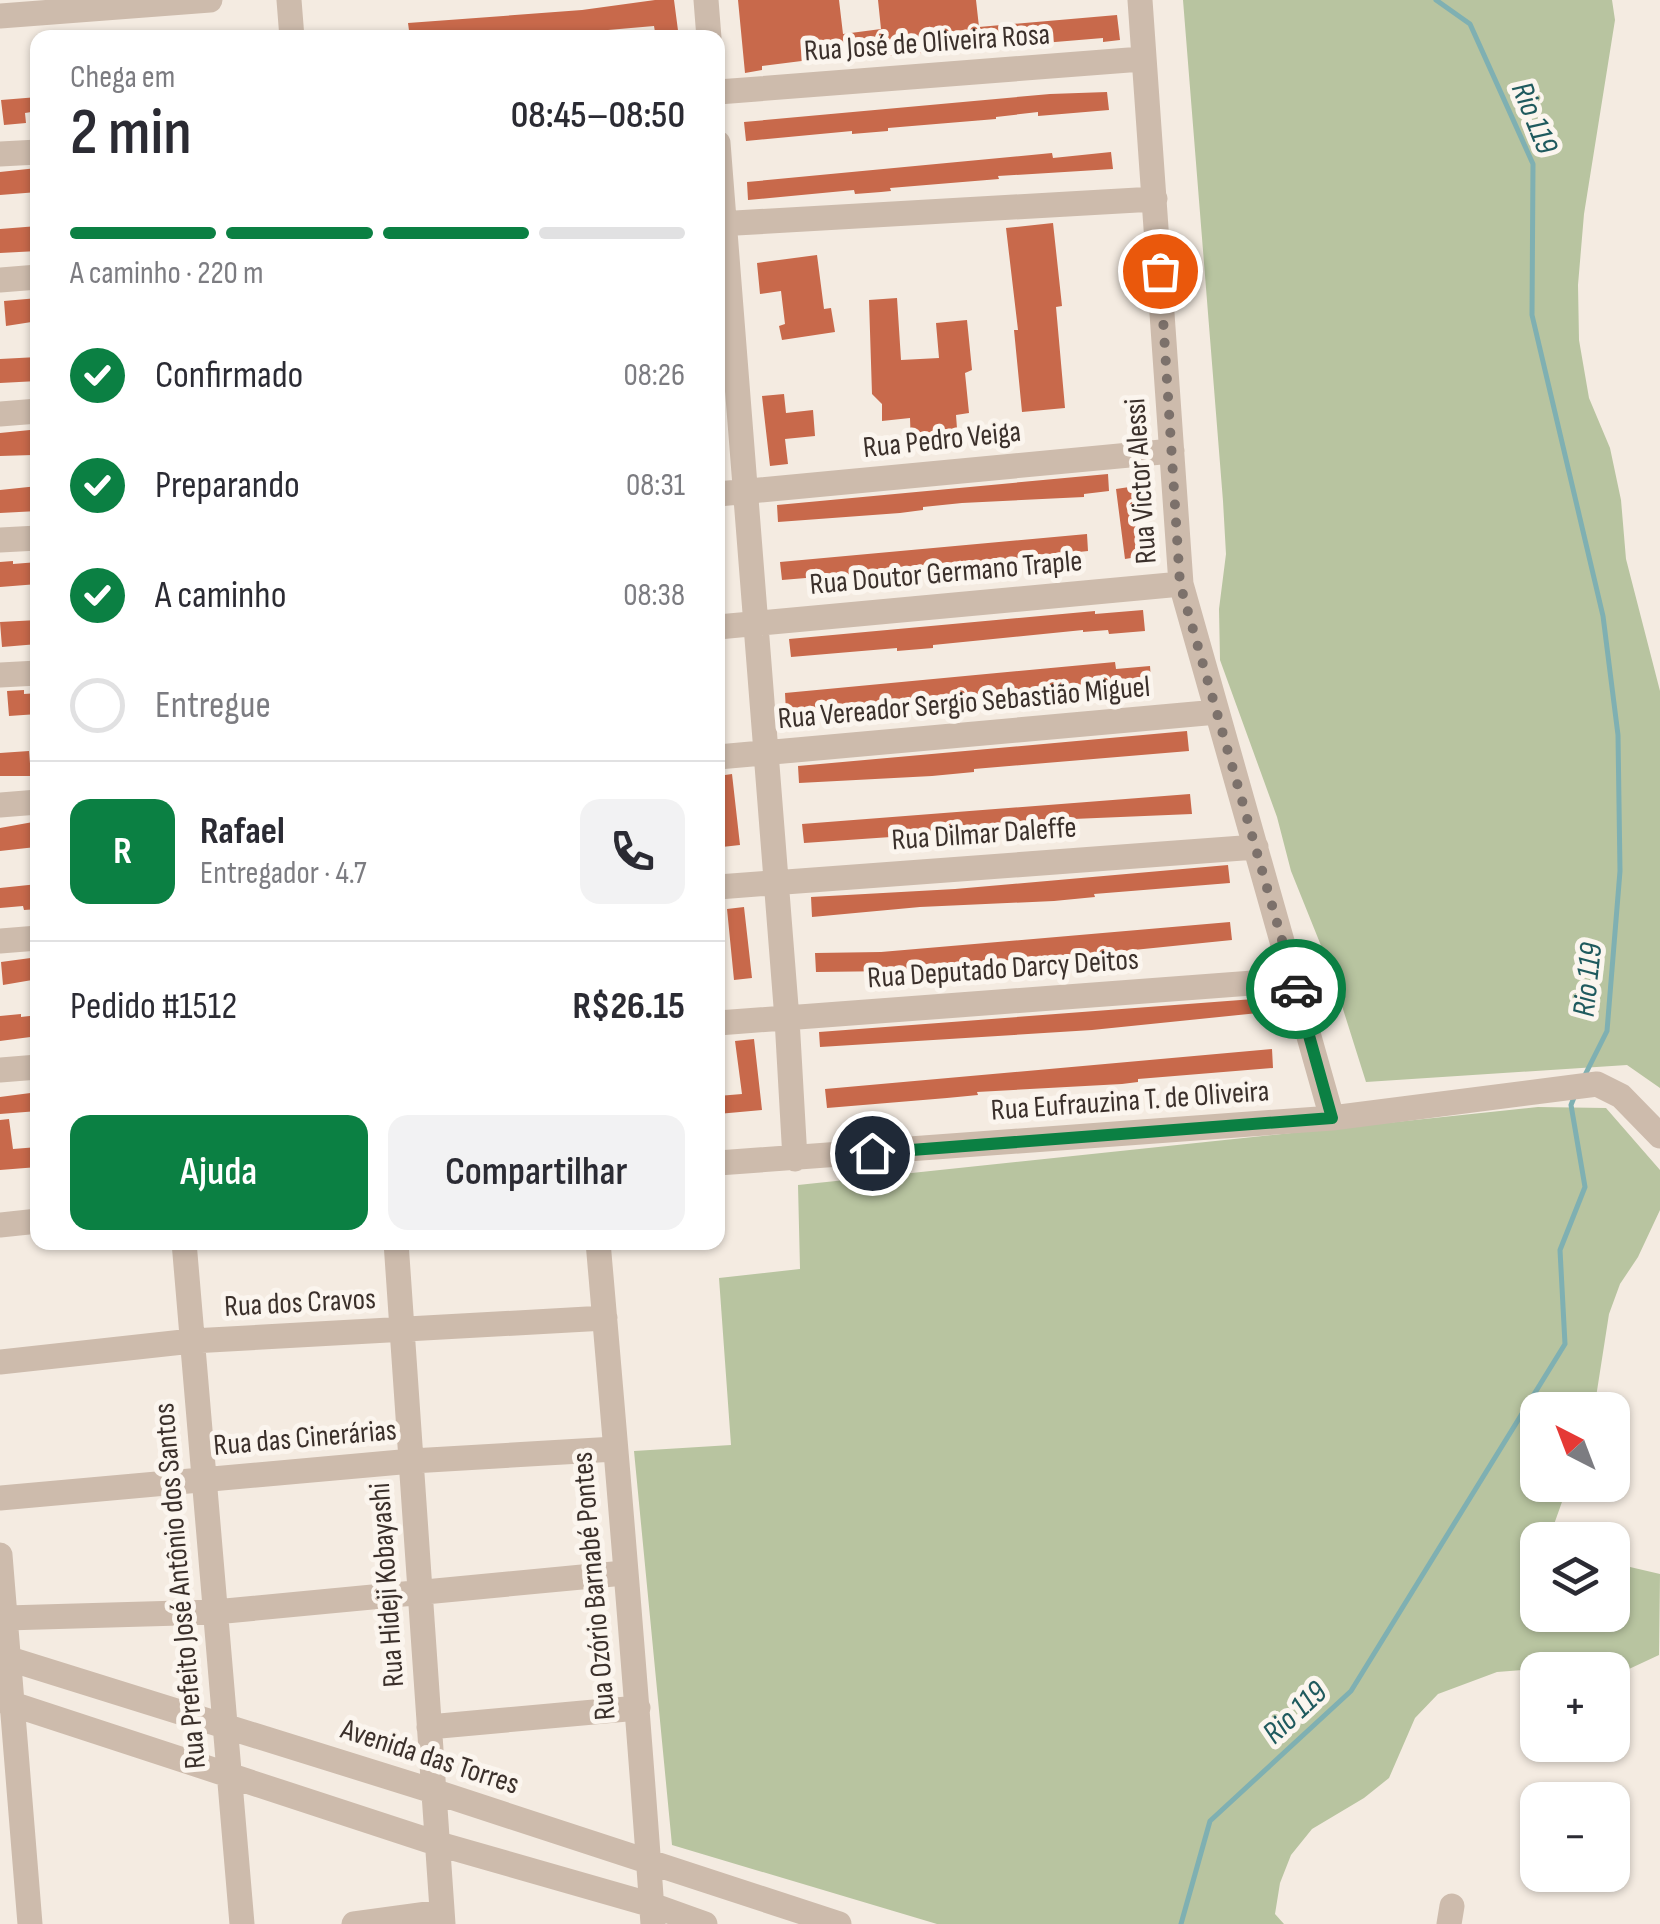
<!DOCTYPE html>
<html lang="pt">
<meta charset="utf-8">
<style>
body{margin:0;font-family:"Sofia Sans Condensed",sans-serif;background:#f2f2f3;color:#2b2b33;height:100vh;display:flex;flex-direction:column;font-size:38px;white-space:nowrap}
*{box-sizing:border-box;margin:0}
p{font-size:32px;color:#7c7c81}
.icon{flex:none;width:55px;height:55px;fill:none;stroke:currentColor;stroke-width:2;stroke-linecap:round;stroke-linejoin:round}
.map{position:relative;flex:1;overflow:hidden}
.panel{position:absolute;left:30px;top:30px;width:695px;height:1220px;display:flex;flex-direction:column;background:#fff;border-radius:20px;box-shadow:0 2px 8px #0004}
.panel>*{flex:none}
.needle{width:65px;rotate:318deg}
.fabs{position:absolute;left:1520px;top:1392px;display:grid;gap:20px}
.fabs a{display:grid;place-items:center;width:110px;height:110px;border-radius:20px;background:#fff;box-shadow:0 2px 8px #0004;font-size:50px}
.pin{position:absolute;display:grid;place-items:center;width:85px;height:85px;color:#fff;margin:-42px;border:5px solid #fff;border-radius:50%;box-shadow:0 2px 10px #0007}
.courier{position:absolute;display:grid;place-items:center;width:100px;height:100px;margin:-50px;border:8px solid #0b8043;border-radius:50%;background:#fff;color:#222;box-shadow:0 2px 12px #0007}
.head em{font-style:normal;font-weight:600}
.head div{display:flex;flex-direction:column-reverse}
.head{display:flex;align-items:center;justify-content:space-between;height:170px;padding:0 40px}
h1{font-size:65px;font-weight:600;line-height:75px}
.bar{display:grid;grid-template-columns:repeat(4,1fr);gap:15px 10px;align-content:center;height:120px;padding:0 40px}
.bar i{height:12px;border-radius:8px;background:#e1e1e2}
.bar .on{background:#0b8043}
.bar p{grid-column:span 4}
.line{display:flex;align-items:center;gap:25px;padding:0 40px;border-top:2px solid #e1e1e2}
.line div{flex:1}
.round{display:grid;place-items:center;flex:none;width:105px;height:105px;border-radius:20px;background:#f2f2f3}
ol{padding:0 40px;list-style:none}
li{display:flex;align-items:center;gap:30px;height:110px}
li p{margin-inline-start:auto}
li .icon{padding:10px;border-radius:50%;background:#0b8043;color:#fff;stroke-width:4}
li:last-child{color:#7c7c81}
li i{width:55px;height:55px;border:5px solid #e1e1e2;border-radius:50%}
.primary-button{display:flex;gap:20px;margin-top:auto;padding:20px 40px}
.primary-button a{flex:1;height:115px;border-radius:20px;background:#0b8043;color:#fff;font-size:40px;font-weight:600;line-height:115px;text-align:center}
.primary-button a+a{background:#f2f2f3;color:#2b2b33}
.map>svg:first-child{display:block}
</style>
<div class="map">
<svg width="1660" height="1924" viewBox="0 0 1660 1924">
<rect width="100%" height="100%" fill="#f4ebe1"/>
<path fill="#b8c4a0" d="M1183,0H1612L1615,20L1584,214L1578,285L1579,340L1589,398L1610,448L1621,500L1626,559L1660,691V1088L1627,1065L1366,1082L1330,968L1291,871L1277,817L1220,660L1219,609L1226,554L1223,501Z
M1538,1107L1606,1108L1660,1170V1210L1638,1257L1620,1284L1609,1314L1594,1410H1538V1485H1568L1552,1530L1558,1540H1538V1615H1612L1613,1563L1660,1574L1659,1655L1629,1669L1561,1667L1497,1672L1438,1694L1415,1718L1389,1778L1364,1798L1312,1829L1291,1855L1280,1883L1275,1914L1284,1924H937L672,1845L634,1451L731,1445L719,1278L800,1269L798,1185Z"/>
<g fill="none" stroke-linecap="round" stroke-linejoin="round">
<path stroke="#7fb0b2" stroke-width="5" d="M1436,0L1470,24L1533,164L1532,315L1603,616L1618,735L1620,871L1607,1031L1584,1077
M1181,1924L1210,1821L1351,1691L1565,1344L1560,1250L1585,1187L1571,1105L1575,1095"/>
</g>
<path fill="#c8694b" d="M655,0H674L679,38H656L654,26L516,38H410L408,23L582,10Z
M738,0H839L843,34L881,29L878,0H976L979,27L1117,15L1120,40L1103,42V38L886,56L885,53L857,57V54L762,66V70L745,73Z
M1107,92L1109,110L1038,116V112L996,117V119L888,128V131L852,134V131L746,141L744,122L1050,94Z
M38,97V111L25,113L26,123L4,125L1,100Z
M1111,152L1113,169L998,176L999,179L890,188L891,191L881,192L855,194L854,190L748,200L747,182L1052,153L1053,158Z
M37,168L38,192L0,195V172Z
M1053,223L1062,306L1056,307L1065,408L1022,412L1014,330H1018L1006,228Z
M38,226V251L0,253V229Z
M817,255L824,309L831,308L835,332L782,340L779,326L785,324L781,291L760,294L757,263Z
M38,298V321L6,326L4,301Z
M897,298L901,360L939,358L936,323L967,320L972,370L965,373L969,413L956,415L958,442L911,446L910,418L882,421V404L872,394L869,300Z
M38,357V381L0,383V359Z
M784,394L786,413L813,410L815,436L785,439L788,464L770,466L762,396Z
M30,430L33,455L0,456V433Z
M1108,474L1109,491L1084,494V497L962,503L923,507V510L900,513L778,522L777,505Z
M38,486V511L0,513V490Z
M1136,486L1143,556L1125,559L1116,489Z
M1087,534L1088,551L1032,557V559L782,580L780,562Z
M13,561V564L38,562V584L0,587V562Z
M1143,610L1145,631L1109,634L1108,630L1083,632V630L933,645V648L897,651V648L791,657L789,639L1095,611V614Z
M38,620V644L2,647L0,622Z
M1115,662L1116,669L1150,666L1151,680L1103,684V681L1051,689L953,697V700L917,703V699L786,712L785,693Z
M24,690V694L38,693V714L9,716L7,691Z
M1187,731L1189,751L974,769V772L932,776L799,783L798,766Z
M29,751L31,776H0V753Z
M732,774L740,845L722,847L718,776Z
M1190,794L1192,814L1073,819L978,828V831L804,843L802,824Z
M33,822L36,847L0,851V828Z
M1228,865L1230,883L1094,894L1095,897L1054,901L920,907L812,917L811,897L955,889Z
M38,884V909L24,910L23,906L0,908V888Z
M744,907L752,978L734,980L727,909Z
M1230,922L1232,940L1055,958L936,964V967L895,971L816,972L815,953L881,952Z
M38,957V979L3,985L1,962Z
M1267,998L1268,1012L1092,1030L820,1047L819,1032Z
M21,1014V1017L38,1015V1036L0,1041V1016Z
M754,1039L762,1110L718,1114V1096L742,1094L735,1041Z
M1272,1049L1273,1068L1138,1079V1082L1122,1084L977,1092L978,1095L947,1098L827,1108L825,1089Z
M38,1092V1111L0,1114V1097Z
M9,1119L13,1149L38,1147V1167L0,1170V1120Z"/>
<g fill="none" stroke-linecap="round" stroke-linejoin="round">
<path stroke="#cdbbac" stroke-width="25" d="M289,0L292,38
M706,0L709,38
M1140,0L1181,584L1332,1118
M0,16L210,0
M718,92L1142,59
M718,143L787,1019L795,1159
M0,154L38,152
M718,224L1155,199
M0,280L38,277
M0,414L38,411
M718,494L1172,451
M0,540L38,538
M718,627L1181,584
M0,675L38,673
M718,757L1217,712
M0,805L38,802
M718,887L1256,847
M0,941L38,938
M718,1023L1293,980
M0,1070L38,1067
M718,1163L1332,1118L1597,1084L1621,1096L1660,1136
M0,1225L38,1221
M184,1242L242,1924
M396,1242L443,1924
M598,1242C618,1470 637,1697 653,1924
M0,1362L192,1341L605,1318
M0,1498L412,1461L615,1449
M0,1555L30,1924
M6,1618L215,1612L624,1573
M0,1656L433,1791L839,1924
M0,1700L439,1844L652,1905L705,1924
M429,1727L638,1708
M354,1924L442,1912
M1449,1924L1452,1906"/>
</g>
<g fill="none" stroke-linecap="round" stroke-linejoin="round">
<path stroke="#7c716b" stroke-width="10" stroke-dasharray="0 18" d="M1160,271L1180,584L1296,989"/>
<path stroke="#0b8043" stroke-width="12" d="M872,1153L1332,1118L1296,989"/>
</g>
<g text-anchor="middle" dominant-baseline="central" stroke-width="10" stroke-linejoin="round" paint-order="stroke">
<g font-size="30" fill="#3b302b" stroke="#fbf5ee">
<text transform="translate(927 43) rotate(-4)">Rua José de Oliveira Rosa</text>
<text transform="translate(942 440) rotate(-6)">Rua Pedro Veiga</text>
<text transform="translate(1141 481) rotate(-94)">Rua Victor Alessi</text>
<text transform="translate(946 573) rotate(-5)">Rua Doutor Germano Traple</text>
<text transform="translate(964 703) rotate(-5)">Rua Vereador Sergio Sebastião Miguel</text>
<text transform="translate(984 834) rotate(-4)">Rua Dilmar Daleffe</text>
<text transform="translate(1003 969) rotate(-4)">Rua Deputado Darcy Deitos</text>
<text transform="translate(1130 1101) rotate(-4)">Rua Eufrauzina T. de Oliveira</text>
<text transform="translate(300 1303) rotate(-3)">Rua dos Cravos</text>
<text transform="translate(305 1438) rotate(-5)">Rua das Cinerárias</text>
<text transform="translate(387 1585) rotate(-94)">Rua Hideji Kobayashi</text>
<text transform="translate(180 1586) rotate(-95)">Rua Prefeito José Antônio dos Santos</text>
<text transform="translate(594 1586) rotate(-95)">Rua Ozório Barnabé Pontes</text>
<text transform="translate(430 1757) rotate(18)">Avenida das Torres</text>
</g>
<g font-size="32" font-style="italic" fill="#1f5a5e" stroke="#fbf5ee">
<text transform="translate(1534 118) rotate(68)">Rio 119</text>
<text transform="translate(1588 980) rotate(-84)">Rio 119</text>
<text transform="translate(1295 1713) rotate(-43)">Rio 119</text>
</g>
</g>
</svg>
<div class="fabs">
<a><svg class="needle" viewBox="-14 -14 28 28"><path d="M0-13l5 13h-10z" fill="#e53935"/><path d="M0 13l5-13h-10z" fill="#7c7c81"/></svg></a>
<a><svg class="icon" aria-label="layers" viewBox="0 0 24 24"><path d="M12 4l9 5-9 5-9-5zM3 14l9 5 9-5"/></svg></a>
<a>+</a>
<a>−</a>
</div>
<div class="pin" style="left:1160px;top:271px;background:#ea580c"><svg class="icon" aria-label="bag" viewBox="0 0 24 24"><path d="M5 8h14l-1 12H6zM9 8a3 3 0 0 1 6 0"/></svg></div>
<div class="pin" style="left:872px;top:1153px;background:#1f2937"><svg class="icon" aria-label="home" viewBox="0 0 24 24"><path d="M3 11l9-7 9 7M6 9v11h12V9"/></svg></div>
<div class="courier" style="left:1296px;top:989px"><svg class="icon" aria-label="car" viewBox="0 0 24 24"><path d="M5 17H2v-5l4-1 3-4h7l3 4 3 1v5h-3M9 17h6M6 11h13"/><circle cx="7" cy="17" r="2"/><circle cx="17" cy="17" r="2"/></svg></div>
<section class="panel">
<div class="head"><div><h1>2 min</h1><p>Chega em</p></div><em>08:45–08:50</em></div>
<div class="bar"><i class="on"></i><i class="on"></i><i class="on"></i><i></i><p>A caminho · 220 m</p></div>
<ol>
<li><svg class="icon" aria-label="check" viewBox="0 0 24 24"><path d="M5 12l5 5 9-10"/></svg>Confirmado<p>08:26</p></li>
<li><svg class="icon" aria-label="check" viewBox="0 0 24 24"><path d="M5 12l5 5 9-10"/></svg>Preparando<p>08:31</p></li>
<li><svg class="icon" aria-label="check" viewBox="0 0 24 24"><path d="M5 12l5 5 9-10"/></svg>A caminho<p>08:38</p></li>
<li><i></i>Entregue</li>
</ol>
<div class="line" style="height:180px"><b class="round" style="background:#0b8043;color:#fff">R</b><div><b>Rafael</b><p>Entregador · 4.7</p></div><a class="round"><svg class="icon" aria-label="phone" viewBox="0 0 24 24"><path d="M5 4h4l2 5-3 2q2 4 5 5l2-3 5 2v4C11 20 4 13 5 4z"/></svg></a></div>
<div class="line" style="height:130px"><div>Pedido #1512</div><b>R$26.15</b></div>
<div class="primary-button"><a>Ajuda</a><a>Compartilhar</a></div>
</section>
</div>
